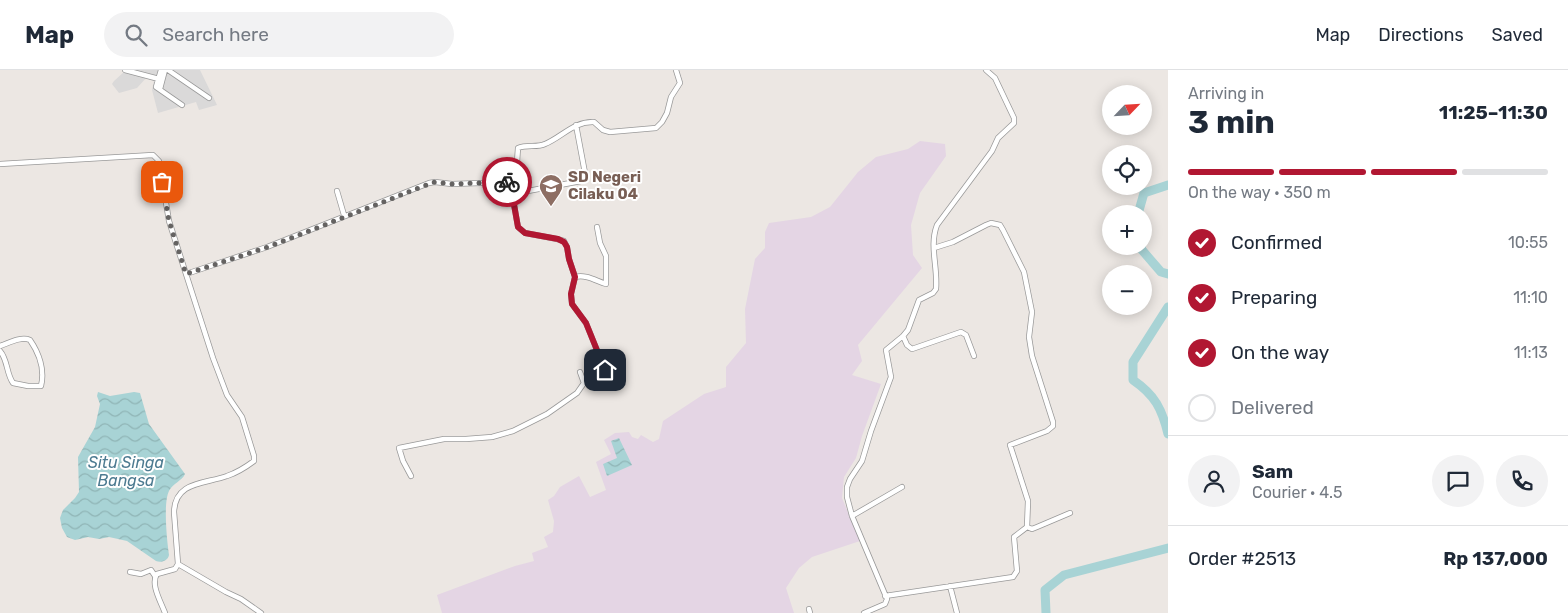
<!DOCTYPE html>
<meta charset="utf-8">
<style>
body{margin:0;font-family:Rubik,sans-serif;background:#f2f2f3;color:#1f2937;height:100vh;display:flex;flex-direction:column;font-size:19px;white-space:nowrap}
*{box-sizing:border-box;margin:0}
p{font-size:16px;color:#747a83}
.icon{flex:none;width:28px;height:28px;fill:none;stroke:currentColor;stroke-width:2;stroke-linecap:round;stroke-linejoin:round}
.map{position:relative;flex:1;overflow:hidden}
.sheet{display:flex;flex-direction:column;background:#fff;width:400px}
.sheet>*{flex:none}
.needle{width:32px;rotate:65deg}
.buttons{position:absolute;left:1102px;top:15px;display:grid;gap:10px}
.buttons a{display:grid;place-items:center;width:50px;height:50px;border-radius:50%;background:#fff;box-shadow:0 2px 12px #0003;font-size:25px}
.pin{position:absolute;display:grid;place-items:center;width:42px;height:42px;color:#fff;margin:-21px;border-radius:10px;box-shadow:0 2px 8px #0006}
.courier{position:absolute;display:grid;place-items:center;width:50px;height:50px;margin:-25px;border:4px solid #b11732;border-radius:50%;background:#fff;color:#222;box-shadow:0 1px 6px #0007}
.summary em{font-style:normal;font-weight:700}
.summary div{display:flex;flex-direction:column-reverse}
.summary{display:flex;align-items:center;justify-content:space-between;height:85px;padding:0 20px}
h1{font-size:32px;font-weight:700;line-height:38px}
.bar{display:grid;grid-template-columns:repeat(4,1fr);gap:8px 5px;align-content:center;height:60px;padding:0 20px}
.bar i{height:6px;border-radius:4px;background:#e0e1e3}
.bar .on{background:#b11732}
.bar p{grid-column:span 4}
.line{display:flex;align-items:center;gap:12px;padding:0 20px;border-top:1px solid #e0e1e3}
.line div{flex:1}
.round{display:grid;place-items:center;flex:none;width:52px;height:52px;border-radius:26px;background:#f2f2f3}
ol{padding:0 20px;list-style:none}
li{display:flex;align-items:center;gap:15px;height:55px}
li p{margin-inline-start:auto}
li .icon{padding:5px;border-radius:50%;background:#b11732;color:#fff;stroke-width:4}
li:last-child{color:#747a83}
li i{width:28px;height:28px;border:2px solid #e0e1e3;border-radius:50%}
header{display:flex;align-items:center;gap:30px;box-sizing:border-box;height:70px;padding:0 25px;background:#fff;border-bottom:1px solid #e0e1e3}
header strong{font-size:24px}
nav{display:flex;gap:28px;margin-inline-start:auto;font-size:18px}
.search{width:350px;height:45px;background:#f2f2f3;display:flex;align-items:center;gap:12px;box-sizing:border-box;padding:0 18px;border-radius:28px;color:#747a83;font-size:19px}
main{display:flex;flex:1;min-height:0}
.map>svg:first-child{display:block}
</style>
<header>
<strong>Map</strong>
<div class="search"><svg class="icon" aria-label="search" viewBox="0 0 24 24"><circle cx="10" cy="10" r="6"/><path d="M15 15l6 6"/></svg>Search here</div>
<nav><a>Map</a><a>Directions</a><a>Saved</a></nav>
</header>
<main>
<div class="map">
<svg width="1168" height="543" viewBox="0 0 1168 543">
<defs>
<pattern id="water-waves" width="16" height="10" patternUnits="userSpaceOnUse" patternTransform="scale(1.25)"><rect width="16" height="10" fill="#a8d3d5"/><path d="M0 5q4-4 8 0t8 0" fill="none" stroke="#90b5b6"/></pattern>
</defs>
<rect width="100%" height="100%" fill="#ece7e3"/>
<path fill="#dad9d9" d="M124,0H200L217,35L199,40L196,32L158,43L152,20L154,11L146,8L137,18L119,23L112,14L114,11L124,2Z"/>
<path fill="#e4d5e4" d="M920,71L945,74L946,86L920,123L911,155L913,185L922,198L858,275L862,291L852,305L881,314L862,366L856,388L844,407L842,428L860,471L812,487L799,498L786,518L794,543H442L437,525L515,496L534,491L532,483L548,477L544,467L553,462L554,451L548,430L554,426L560,417L579,406L590,427L606,420L596,392L611,384L604,370L615,363L629,362L632,367L638,369L641,365L653,372L659,369L663,351L704,324L726,317V297L746,273L745,239L755,189L765,178V162L769,153L811,147L830,137L858,102L876,87L908,79Z"/>
<path fill="url(#water-waves)" d="M98,322L110,326L134,322L140,323L149,354L185,404C182,411 173,413 169,421C163,433 167,471 169,485C168,491 161,493 156,491L127,471L109,467L99,469L88,467L75,470L67,467L62,458L60,448L63,440L75,428L79,422L78,387L95,357L100,334L97,326Z
M619,368L632,395L607,406L603,394L617,388L611,371Z"/>
<g fill="none" stroke-linecap="round" stroke-linejoin="round">
<path stroke="#a8d3d5" stroke-width="9" d="M1138,144L1144,123L1168,115
M1141,176L1142,180L1161,202L1168,204
M1168,237L1133,292V310C1155,325 1162,339 1168,364
M1046,543L1045,520L1064,505L1168,478"/>
<g stroke="#999" stroke-width="6">
<path id="minor" d="M125,0L159,9
M161,0L156,17L182,35
M168,0L209,28
M160,19L165,0
M0,94L153,85L159,91L169,151L186,204L267,177L429,113L435,112L452,114L510,112L516,106L518,78C527,74 537,78 545,74C562,67 574,51 594,52L603,60L610,62L656,58L662,52L667,43L671,27L680,13L676,0
M337,121L344,145
M512,124L581,111L584,109L585,103L576,55
M934,178L953,172L986,155L991,153L1000,155L1003,160L1024,202L1032,242L1029,267L1032,286L1053,352V356L1047,361L1010,375L1028,431L1027,457L1032,459L1037,457L1070,443
M575,207C586,204 596,211 606,214V186L600,173L597,157
M903,266L907,275L912,279L961,262L966,265L974,286
M0,276C9,273 21,266 30,270C39,283 45,300 41,316H28L13,313C6,303 8,290 0,281
M580,302L584,313
M411,406L403,391L399,378L444,369H466L492,367L513,361L547,344L577,323L584,313L604,304L605,300L586,253L572,234L571,224L575,207L569,189L567,177L564,171L557,169L525,163L518,157L510,112
M852,446L902,417
M178,494L226,522L241,529L261,543
M130,502L141,504L151,500L155,506
M950,516L957,543
M885,526L1013,507L1017,501L1014,467L1027,457
M809,539L810,543
M165,543C161,532 150,514 157,504L175,499L178,494L174,442C175,411 205,414 227,406C236,403 246,397 254,391V386L242,347L227,325L213,288L186,204
M864,543L885,534L887,529L852,446L847,427V417L850,409L862,391L871,361L891,307L886,280L903,266L908,260L919,230L933,223L936,219C938,197 929,176 937,155L992,81L998,68L1014,53V48L995,8L986,0"/>
</g>
<use href="#minor" stroke="#fff" stroke-width="4.5"/>
</g>
<g fill="none" stroke-linecap="round" stroke-linejoin="round">
<path stroke="#656362" stroke-width="5" stroke-dasharray="0 9" d="M162,112L169,151L186,204L268,177L429,114L435,112L452,114L507,112"/>
<path stroke="#b11732" stroke-width="6" d="M507,112H510L518,157L525,163L558,169L564,172L567,177L569,189L575,207L571,224L572,234L586,253L605,300"/>
</g>
<defs>
<g id="school-pin" transform="scale(1.25)"><path d="M0 17L-7.5 6A9.5 9.5 0 1 1 7.5 6Z" fill="#8d6e63" stroke="#fff"/><path d="M0-5L7-2L0 1L-7-2ZM-4 1L0 2.5L4 1V4Q0 6-4 4Z" fill="#fff"/></g>
</defs>
<g fill-rule="evenodd">
<use href="#school-pin" x="551" y="116"/>
</g>
<g text-anchor="middle" dominant-baseline="central" stroke-width="4" stroke-linejoin="round" paint-order="stroke">
<g font-size="15" font-weight="bold" fill="#785e54" stroke="#fff" text-anchor="start">
<text x="568" y="107">SD Negeri<tspan x="568" dy="17">Cilaku 04</tspan></text>
</g>
<g font-size="16" font-style="italic" fill="#4d7b91" stroke="#fff">
<text x="126" y="392">Situ Singa<tspan x="126" dy="18">Bangsa</tspan></text>
</g>
</g>
</svg>
<div class="buttons">
<a><svg class="needle" viewBox="-14 -14 28 28"><path d="M0-13l5 13h-10z" fill="#e53935"/><path d="M0 13l5-13h-10z" fill="#747a83"/></svg></a>
<a><svg class="icon" aria-label="locate" viewBox="0 0 24 24"><circle cx="12" cy="12" r="6"/><path d="M12 2v4M12 18v4M2 12h4M18 12h4"/></svg></a>
<a>+</a>
<a>−</a>
</div>
<div class="pin" style="left:162px;top:112px;background:#ea580c"><svg class="icon" aria-label="bag" viewBox="0 0 24 24"><path d="M5 8h14l-1 12H6zM9 8a3 3 0 0 1 6 0"/></svg></div>
<div class="pin" style="left:605px;top:300px;background:#1f2937"><svg class="icon" aria-label="home" viewBox="0 0 24 24"><path d="M3 11l9-7 9 7M6 9v11h12V9"/></svg></div>
<div class="courier" style="left:507px;top:112px"><svg class="icon" aria-label="bike" viewBox="0 0 24 24"><circle cx="6" cy="16" r="4"/><circle cx="18" cy="16" r="4"/><path d="M6 16l4-8h5l3 8M10 8l3 8H6M13 5h3"/></svg></div>
</div>
<section class="sheet">
<div class="summary"><div><h1>3 min</h1><p>Arriving in</p></div><em>11:25–11:30</em></div>
<div class="bar"><i class="on"></i><i class="on"></i><i class="on"></i><i></i><p>On the way · 350 m</p></div>
<ol>
<li><svg class="icon" aria-label="check" viewBox="0 0 24 24"><path d="M5 12l5 5 9-10"/></svg>Confirmed<p>10:55</p></li>
<li><svg class="icon" aria-label="check" viewBox="0 0 24 24"><path d="M5 12l5 5 9-10"/></svg>Preparing<p>11:10</p></li>
<li><svg class="icon" aria-label="check" viewBox="0 0 24 24"><path d="M5 12l5 5 9-10"/></svg>On the way<p>11:13</p></li>
<li><i></i>Delivered</li>
</ol>
<div class="line" style="height:90px"><a class="round"><svg class="icon" aria-label="person" viewBox="0 0 24 24"><circle cx="12" cy="8" r="4"/><path d="M4 21q1-7 8-7t8 7"/></svg></a><div><b>Sam</b><p>Courier · 4.5</p></div><a class="round"><svg class="icon" aria-label="chat" viewBox="0 0 24 24"><path d="M4 5h16v11H9l-5 4z"/></svg></a><a class="round"><svg class="icon" aria-label="phone" viewBox="0 0 24 24"><path d="M5 4h4l2 5-3 2q2 4 5 5l2-3 5 2v4C11 20 4 13 5 4z"/></svg></a></div>
<div class="line" style="height:65px"><div>Order #2513</div><b>Rp 137,000</b></div>
</section>
</main>
